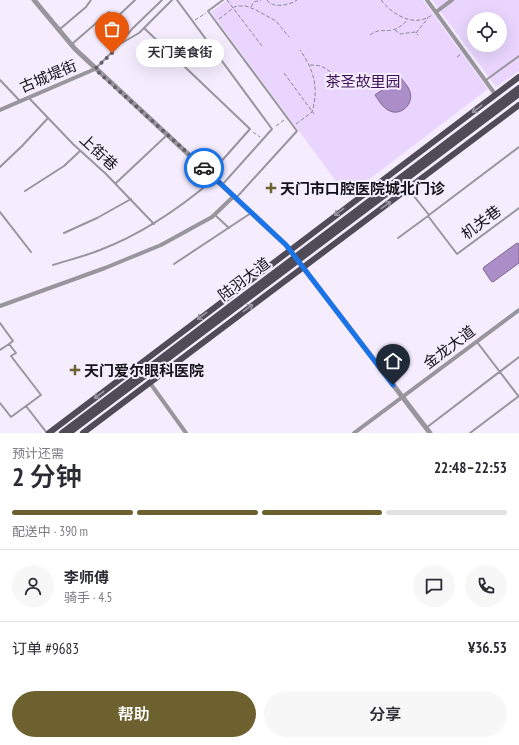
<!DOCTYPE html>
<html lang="zh">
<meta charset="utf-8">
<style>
body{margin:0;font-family:"PT Sans Narrow","Noto Sans SC",sans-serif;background:#f7f7f7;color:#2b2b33;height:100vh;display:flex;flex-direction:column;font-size:15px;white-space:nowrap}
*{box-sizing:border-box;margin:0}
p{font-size:13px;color:#7c7c81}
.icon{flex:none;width:22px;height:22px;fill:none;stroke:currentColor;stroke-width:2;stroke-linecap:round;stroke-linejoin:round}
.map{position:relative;height:433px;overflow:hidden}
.sheet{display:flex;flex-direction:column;background:#fff;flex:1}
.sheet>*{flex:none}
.controls{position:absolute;left:467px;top:12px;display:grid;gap:8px}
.controls a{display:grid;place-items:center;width:40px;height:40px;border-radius:50%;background:#fff;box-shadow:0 4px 16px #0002;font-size:20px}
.pin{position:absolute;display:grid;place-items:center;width:34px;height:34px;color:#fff;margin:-41px -17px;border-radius:50% 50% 50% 0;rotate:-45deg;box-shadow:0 0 4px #0007}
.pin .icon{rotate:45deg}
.courier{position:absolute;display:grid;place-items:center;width:40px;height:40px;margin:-20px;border:3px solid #1a73e8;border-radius:50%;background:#fff;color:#222;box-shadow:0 1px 5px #0007}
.bubble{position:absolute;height:28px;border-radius:14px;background:#fff;box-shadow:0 4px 16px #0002;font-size:13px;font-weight:600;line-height:28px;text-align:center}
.headline em{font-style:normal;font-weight:600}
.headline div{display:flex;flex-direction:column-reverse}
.headline{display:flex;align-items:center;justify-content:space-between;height:68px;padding:0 12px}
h1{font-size:26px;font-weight:600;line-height:30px}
.bar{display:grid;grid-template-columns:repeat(4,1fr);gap:6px 4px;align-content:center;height:48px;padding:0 12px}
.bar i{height:5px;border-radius:3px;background:#e1e1e2}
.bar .on{background:#6d622f}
.bar p{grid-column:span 4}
.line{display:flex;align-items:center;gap:10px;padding:0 12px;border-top:1px solid #e1e1e2}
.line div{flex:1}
.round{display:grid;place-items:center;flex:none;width:42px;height:42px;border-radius:21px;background:#f7f7f7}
.action{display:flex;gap:8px;margin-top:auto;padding:8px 12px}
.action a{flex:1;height:46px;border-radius:24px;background:#6d622f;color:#fff;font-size:16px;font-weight:600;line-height:46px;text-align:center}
.action a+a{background:#f7f7f7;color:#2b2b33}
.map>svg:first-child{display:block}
</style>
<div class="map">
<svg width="519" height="433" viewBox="0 0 519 433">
<rect width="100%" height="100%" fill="#f5edfe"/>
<path fill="#e9d5fe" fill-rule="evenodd" d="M227,0H423L488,89L347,196L211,12Z
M432,0H519V71L496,87ZM474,19H500V45H474Z"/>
<path fill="#ab8dc7" stroke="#7e6892" d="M400,77C403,81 409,87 410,92C414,104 401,116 390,111C383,108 379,101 375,95Z
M517,243L519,244V263L493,282L491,281L483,269L484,267Z"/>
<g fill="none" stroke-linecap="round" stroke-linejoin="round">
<path stroke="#8c8692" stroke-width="1" stroke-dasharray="4 2" stroke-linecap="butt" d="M227,0L262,46
M267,0C273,9 290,5 297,0
M381,0C393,15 414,28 432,15
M251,7L254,2L261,0
M219,19L236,6H246L256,10L276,21L289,37
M195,20L206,13
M395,30L400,34L415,32L418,35
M416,33L428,18
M370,35C380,28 382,32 392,30C399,29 403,24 408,20
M457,57L461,54
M310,65C313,65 317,65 320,66C334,70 335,86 353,72
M284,73L314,114
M296,124L312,112C319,88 314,70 300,50
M276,126L284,120
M253,132L260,137"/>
<path stroke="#99959d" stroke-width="2" d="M162,0L132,29L120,44L139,33L172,0
M177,0L272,129L222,185
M223,0L208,11L297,131L236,198
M144,28L250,129L210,174
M60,29L86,7L91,0
M129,33L116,18L135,0
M72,44L109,12L116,18
M96,68L120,44
M0,80L20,101
M486,80L519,56
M28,97L73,144L106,174L154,224
M0,167L22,146L48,118
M116,183L167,135
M409,190L429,215L519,147
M25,191L64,166L80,151
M0,212L31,252
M215,215L229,228
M428,216L457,254L519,208
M64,233L97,218L131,199
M398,238L428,216
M174,264L251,213
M53,265C69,260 85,256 100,250C142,234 180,208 214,179
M0,323L13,341L9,344
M477,342L519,397
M0,350L9,344L16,353L11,356L41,395L11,417L0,403
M26,406L47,433
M426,428L519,357
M470,433L519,396"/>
<path stroke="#99959d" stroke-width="4" d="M427,0L495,94
M436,12L452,0
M0,110L95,69
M0,306L105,268L161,245L212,217L234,196
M150,383L186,433
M354,433L519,310"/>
<path stroke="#99959d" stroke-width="5" d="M34,0L75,49L286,245L430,433"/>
<path stroke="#514b58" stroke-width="6" d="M49,433L519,77
M62,433L519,88
M69,433L519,94
M83,433L519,105"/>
</g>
<defs><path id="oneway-shaft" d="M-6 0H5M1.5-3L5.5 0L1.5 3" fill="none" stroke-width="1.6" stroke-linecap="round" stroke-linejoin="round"/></defs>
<g stroke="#9b94a3">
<use href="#oneway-shaft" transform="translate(477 109) rotate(143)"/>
<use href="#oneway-shaft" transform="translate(386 205) rotate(-36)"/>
<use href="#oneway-shaft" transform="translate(339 212) rotate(143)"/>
<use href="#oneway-shaft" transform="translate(248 308) rotate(-37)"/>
<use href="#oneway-shaft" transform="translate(202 316) rotate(143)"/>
<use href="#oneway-shaft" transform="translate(99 395) rotate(143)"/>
</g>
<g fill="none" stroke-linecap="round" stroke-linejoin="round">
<path stroke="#635e68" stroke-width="4" stroke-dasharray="0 7.2" d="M112,53L95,69L204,168"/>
<path stroke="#1a73e8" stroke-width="5" d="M204,168L286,245L393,385"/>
</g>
<g fill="#6d622f" stroke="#f5edfe" stroke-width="1.5">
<path d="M269 182h4v4h4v4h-4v4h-4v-4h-4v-4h4z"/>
<path d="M73 364h4v4h4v4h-4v4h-4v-4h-4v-4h4z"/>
</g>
<g text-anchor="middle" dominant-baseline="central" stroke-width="4" stroke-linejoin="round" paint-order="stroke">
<g font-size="15" fill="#141117" stroke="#f5edfe">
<text transform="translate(48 76) rotate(-23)">古城堤街</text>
<text transform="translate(99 152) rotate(43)">上街巷</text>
<text transform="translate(481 222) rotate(-37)">机关巷</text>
<text transform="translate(244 279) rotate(-37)">陆羽大道</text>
<text transform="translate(449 347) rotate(-37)">金龙大道</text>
</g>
<g font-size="15" fill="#3a0f56" stroke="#f5edfe">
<text x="363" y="81">茶圣故里园</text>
</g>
<g font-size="15" font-weight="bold" fill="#141117" stroke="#f5edfe" text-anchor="start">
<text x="280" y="188">天门市口腔医院城北门诊</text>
<text x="84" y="370">天门爱尔眼科医院</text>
</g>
</g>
</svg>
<div class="controls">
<a><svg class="icon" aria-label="locate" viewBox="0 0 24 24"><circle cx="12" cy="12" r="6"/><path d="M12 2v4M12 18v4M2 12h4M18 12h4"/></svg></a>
</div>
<div class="pin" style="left:112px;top:53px;background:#ea580c"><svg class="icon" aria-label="bag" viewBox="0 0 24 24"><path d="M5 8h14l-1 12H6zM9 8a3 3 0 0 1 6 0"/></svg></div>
<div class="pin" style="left:393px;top:385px;background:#1f2937"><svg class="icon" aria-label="home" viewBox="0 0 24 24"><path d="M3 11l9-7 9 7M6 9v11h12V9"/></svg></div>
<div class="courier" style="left:204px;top:168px"><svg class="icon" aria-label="car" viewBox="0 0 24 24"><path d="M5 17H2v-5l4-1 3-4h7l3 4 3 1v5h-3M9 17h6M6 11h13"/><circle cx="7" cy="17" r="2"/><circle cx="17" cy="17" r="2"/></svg></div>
<div class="bubble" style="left:136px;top:39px;width:88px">天门美食街</div>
</div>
<section class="sheet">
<div class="headline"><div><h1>2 分钟</h1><p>预计还需</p></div><em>22:48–22:53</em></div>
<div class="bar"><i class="on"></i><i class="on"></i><i class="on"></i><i></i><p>配送中 · 390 m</p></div>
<div class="line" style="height:72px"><a class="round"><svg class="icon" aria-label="person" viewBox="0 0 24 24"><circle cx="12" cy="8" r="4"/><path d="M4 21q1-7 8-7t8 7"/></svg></a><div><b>李师傅</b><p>骑手 · 4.5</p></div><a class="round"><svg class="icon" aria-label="chat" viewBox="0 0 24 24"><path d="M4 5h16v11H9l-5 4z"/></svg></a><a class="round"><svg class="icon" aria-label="phone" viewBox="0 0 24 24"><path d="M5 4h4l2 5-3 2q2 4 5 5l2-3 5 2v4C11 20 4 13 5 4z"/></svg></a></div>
<div class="line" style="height:52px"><div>订单 #9683</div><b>¥36.53</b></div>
<div class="action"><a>帮助</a><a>分享</a></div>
</section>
